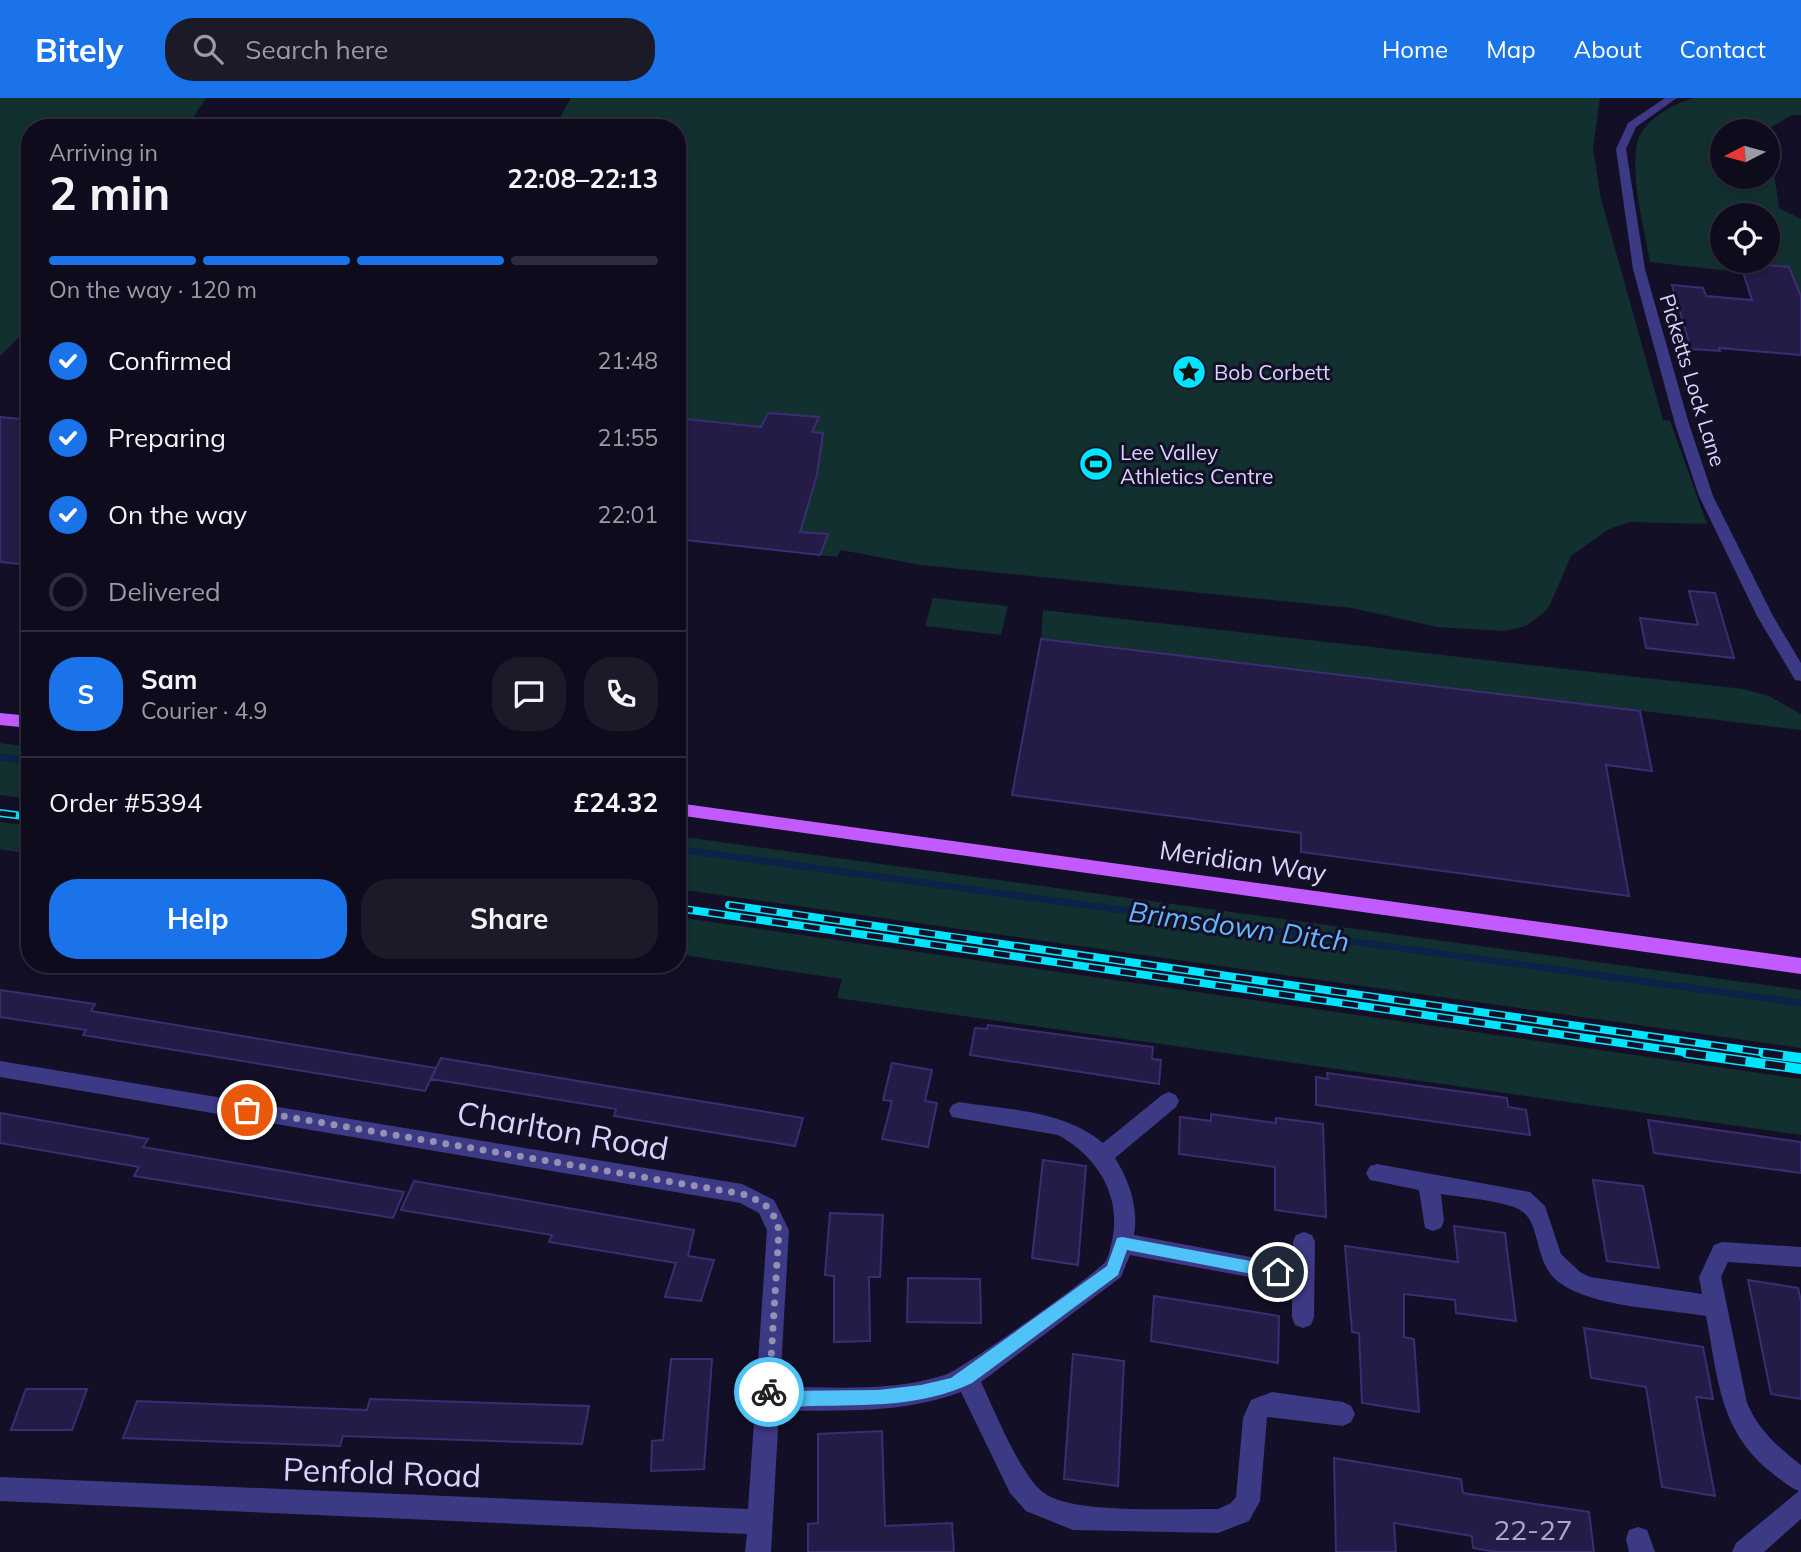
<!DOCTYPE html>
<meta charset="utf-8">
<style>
body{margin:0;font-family:Mulish,sans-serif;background:#1c1929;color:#f1f3f6;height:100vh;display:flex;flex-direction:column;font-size:26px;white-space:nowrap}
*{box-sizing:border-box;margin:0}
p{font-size:23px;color:#9b9ba3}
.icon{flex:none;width:38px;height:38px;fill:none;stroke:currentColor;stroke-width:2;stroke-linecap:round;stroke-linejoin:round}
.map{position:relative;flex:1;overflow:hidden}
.details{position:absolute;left:21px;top:21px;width:665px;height:854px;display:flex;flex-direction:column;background:#0e0b1c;border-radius:28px;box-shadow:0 4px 10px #0003,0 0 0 2px #2e2b3b}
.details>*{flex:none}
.needle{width:46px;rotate:264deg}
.controls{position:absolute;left:1710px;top:21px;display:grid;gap:14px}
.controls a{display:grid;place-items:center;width:70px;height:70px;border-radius:50%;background:#0e0b1c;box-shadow:0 4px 10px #0003,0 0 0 2px #2e2b3b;font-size:35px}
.pin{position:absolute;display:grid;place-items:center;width:60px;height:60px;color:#fff;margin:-30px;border:4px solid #fff;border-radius:50%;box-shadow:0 2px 7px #0007}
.courier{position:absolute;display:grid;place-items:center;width:70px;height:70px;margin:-35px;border:5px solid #4fc3f7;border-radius:50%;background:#fff;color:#222;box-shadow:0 2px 9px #0007}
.overview em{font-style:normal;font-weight:700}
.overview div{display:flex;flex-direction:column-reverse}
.overview{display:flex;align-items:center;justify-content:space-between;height:119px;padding:0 28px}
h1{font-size:46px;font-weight:700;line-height:52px}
.bar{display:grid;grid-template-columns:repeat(4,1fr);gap:10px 7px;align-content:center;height:84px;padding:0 28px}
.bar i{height:9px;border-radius:5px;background:#2e2b3b}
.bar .current{background:#1a73e8}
.bar p{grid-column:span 4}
.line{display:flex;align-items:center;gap:18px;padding:0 28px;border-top:2px solid #2e2b3b}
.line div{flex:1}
.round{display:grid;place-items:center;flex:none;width:74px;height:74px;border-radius:28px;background:#1c1929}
ol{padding:0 28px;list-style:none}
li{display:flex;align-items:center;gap:21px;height:77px}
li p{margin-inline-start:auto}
li .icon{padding:7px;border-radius:50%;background:#1a73e8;color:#fff;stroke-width:4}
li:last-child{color:#9b9ba3}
li i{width:38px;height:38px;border:4px solid #2e2b3b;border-radius:50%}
.primary-button{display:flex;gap:14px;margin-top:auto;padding:14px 28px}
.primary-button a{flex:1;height:80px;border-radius:28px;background:#1a73e8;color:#fff;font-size:28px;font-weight:700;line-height:80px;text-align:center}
.primary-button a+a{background:#1c1929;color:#f1f3f6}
header{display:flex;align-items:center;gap:42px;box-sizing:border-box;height:98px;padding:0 35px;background:#1a73e8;color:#fff}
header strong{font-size:33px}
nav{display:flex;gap:38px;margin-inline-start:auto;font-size:24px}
.search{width:490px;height:63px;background:#1c1929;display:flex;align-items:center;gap:18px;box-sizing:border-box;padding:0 24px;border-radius:28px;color:#9b9ba3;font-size:26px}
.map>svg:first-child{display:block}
</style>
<header>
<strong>Bitely</strong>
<div class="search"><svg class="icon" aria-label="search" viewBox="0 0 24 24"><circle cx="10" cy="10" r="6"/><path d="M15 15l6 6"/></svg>Search here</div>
<nav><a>Home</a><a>Map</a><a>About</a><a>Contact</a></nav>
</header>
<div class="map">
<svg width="1801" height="1454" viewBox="0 0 1801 1454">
<rect width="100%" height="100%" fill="#130f26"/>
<path fill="#12302f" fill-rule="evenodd" d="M0,0H206L186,30H30V229L0,258Z
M571,0H1600L1593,50L1601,101L1663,322L1670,323L1707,426L1631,424L1609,431L1571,458L1548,511L1526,528L1506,533L1437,529L1352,510L921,467L841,452L837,459L677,441V30H554Z
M1695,0H1801V17H1792L1768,31L1779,110L1801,121V197L1789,169L1735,163H1768V117H1722V163H1733L1737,174L1650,164C1644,129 1632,87 1636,51C1638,25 1672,5 1695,0ZM1722,33H1768V79H1722Z
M933,500L1008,508L1001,537L925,528Z
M1043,512L1743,591L1769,598L1801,616V632L1041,541Z
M0,645L30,649V701L0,697Z
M0,724L30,728V756L0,751Z
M677,738L1801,892V950L677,791Z
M677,819L1801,981V1037L837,900L842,881L677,856Z"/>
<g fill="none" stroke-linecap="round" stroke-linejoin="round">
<path stroke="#0c2248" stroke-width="7" d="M0,659L30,663
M677,751L1801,905"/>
</g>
<path fill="#241b47" stroke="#3b2d73" stroke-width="2" d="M1740,165L1789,169L1801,198V257L1719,250L1720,253L1691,251L1672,187L1703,190L1706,198L1752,202Z
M768,315L819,319L812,334L823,335L817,377L800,434L828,436L820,457L677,441V320L761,329Z
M0,319L30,322V467L0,464Z
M1689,493L1715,495L1734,560L1646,550L1640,520L1698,527Z
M1041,541L1640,613L1652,673L1606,667L1629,798L1301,754V735L1012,697Z
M0,892L95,906L91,913L436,970L425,993L83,937L86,932L0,919Z
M988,927L1153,949L1152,961L1161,962L1159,986L970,957L975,930L987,931Z
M441,960L614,989L803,1020L795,1048L614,1018L616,1011L431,981Z
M892,965L932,972L925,1003L937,1005L928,1049L882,1041L892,1003L883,1002Z
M1327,975L1507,1000L1508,1009L1526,1012L1530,1037L1316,1007V979L1328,981Z
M0,1015L148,1041L143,1049L404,1094L393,1120L134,1078L139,1069L0,1045Z
M1211,1016L1276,1025V1020L1323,1026L1326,1119L1275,1112V1069L1179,1056L1180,1019L1211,1023Z
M1648,1022L1801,1044V1075L1654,1055Z
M1043,1062L1086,1068L1078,1167L1032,1160Z
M1593,1082L1643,1088L1659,1170L1607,1163Z
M414,1083L694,1132L688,1158L714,1162L701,1203L665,1199L676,1165L549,1144L552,1137L401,1112Z
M830,1115L883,1117L880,1179H869L870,1243L834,1244V1178L825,1177Z
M1454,1128L1505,1135L1516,1223L1456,1215L1455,1202L1404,1196V1239L1414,1241L1419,1314L1362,1305L1359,1235L1352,1234L1345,1148L1458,1164Z
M908,1180L980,1181L981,1225L907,1224Z
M1748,1182L1798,1190L1801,1203V1301L1771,1296Z
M1154,1198L1279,1218L1278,1265L1151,1243Z
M1584,1230L1703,1249L1713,1301L1696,1299L1715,1398L1662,1389L1646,1289L1591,1280Z
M1073,1256L1124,1263L1118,1388L1064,1381Z
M671,1261H712L704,1371L651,1373L652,1343L663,1342Z
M26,1291H87L72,1332H11Z
M370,1301L589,1308L582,1346L343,1338L340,1348L123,1340L137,1303L367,1312Z
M882,1333L885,1428L952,1425L954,1454H808V1426L818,1425V1336Z
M1334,1360L1461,1381L1463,1395L1589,1414L1594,1454H1496L1473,1450L1472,1438L1394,1425L1396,1454H1336Z"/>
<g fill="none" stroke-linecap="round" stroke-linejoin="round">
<path fill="#3d3a85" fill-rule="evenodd" d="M1665,0H1677L1636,29L1626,51L1645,171L1689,326L1713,398L1773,518L1801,565V583L1795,582L1757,518L1699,398L1675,326L1633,171L1616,51L1628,25Z
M0,963L742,1086L774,1102L789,1132L780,1289C834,1289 892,1294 945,1277C961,1272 1098,1175 1106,1163C1110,1155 1111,1146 1113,1138C1120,1094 1095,1057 1058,1037L952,1019L949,1013L952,1007L959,1004C1009,1012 1063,1012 1103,1045L1162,997L1169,994L1176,997L1179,1003L1176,1009L1115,1060C1129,1082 1139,1111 1134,1137L1293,1167V1144L1296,1137L1304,1134L1312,1137L1315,1144L1314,1219L1311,1227L1303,1230L1295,1227L1292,1219V1187L1130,1157L1121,1179L981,1284C994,1311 1021,1379 1044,1395C1074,1417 1178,1410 1218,1411L1231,1405L1236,1399L1243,1320L1251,1302L1272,1294L1343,1304L1351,1308L1355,1316L1351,1324L1343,1328L1267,1319L1260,1403L1249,1423L1218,1435L1073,1432L1026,1413L1010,1395L961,1294C903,1316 841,1312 779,1313L771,1454H745L747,1436L0,1403V1379L748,1411L767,1132L759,1115L740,1105L0,979Z
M1377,1066L1530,1094L1545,1108L1561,1156L1580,1174L1590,1179L1702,1196L1699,1179L1714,1147L1722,1144L1801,1149V1169L1728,1164L1721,1179L1747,1305C1759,1333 1778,1349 1801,1367V1421L1764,1454H1732L1736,1445L1799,1393C1789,1389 1781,1382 1772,1375C1719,1333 1718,1280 1706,1218C1665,1211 1592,1209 1560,1185C1533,1167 1542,1124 1520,1112C1506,1103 1459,1099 1441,1096L1444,1123L1441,1130L1433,1133L1425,1130L1419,1092L1370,1082L1366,1075L1370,1068Z
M1638,1429L1647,1432L1655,1454H1629L1626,1441L1629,1432Z"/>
<path fill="#c25bff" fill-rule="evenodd" d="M0,615L30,618V630L0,627Z
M677,705L1801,860V876L677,717Z"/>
<g stroke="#00e5ff" stroke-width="8">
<path id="rail-far1" d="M0,715L30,719
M729,807L1775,956
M677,810L1698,956"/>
</g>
<g stroke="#00e5ff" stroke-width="10">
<path id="rail" d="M1686,955L1801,971
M1763,955L1801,960"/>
</g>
<use href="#rail-far1" stroke="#130f26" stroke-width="5" stroke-dasharray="16" stroke-linecap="butt"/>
<use href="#rail" stroke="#130f26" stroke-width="7" stroke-dasharray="20" stroke-linecap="butt"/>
</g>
<path fill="#4fc3f7" d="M1122,1139L1278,1168L1285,1174L1278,1181L1127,1152L1118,1177L972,1285C922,1309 867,1307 812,1308C797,1308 777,1312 763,1306L761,1294L769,1286L776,1293L878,1292L921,1287L951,1280L1107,1168L1117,1140Z"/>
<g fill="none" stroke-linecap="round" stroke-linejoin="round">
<path stroke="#948fb3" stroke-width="7" stroke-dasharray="0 12.6" d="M247,1012L743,1096C766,1106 771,1107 779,1132L769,1294"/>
</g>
<defs>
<g id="sight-disc" transform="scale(1.75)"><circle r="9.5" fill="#00e5ff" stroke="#130f26"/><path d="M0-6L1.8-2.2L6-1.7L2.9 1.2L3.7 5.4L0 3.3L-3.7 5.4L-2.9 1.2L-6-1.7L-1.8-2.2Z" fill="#111"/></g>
<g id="stadium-disc" transform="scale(1.75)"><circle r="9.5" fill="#00e5ff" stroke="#130f26"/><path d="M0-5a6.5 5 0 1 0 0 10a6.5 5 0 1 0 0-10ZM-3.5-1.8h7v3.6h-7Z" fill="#111"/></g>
</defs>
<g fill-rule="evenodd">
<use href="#sight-disc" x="1189" y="274"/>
<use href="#stadium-disc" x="1096" y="366"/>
</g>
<g text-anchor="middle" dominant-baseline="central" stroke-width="6" stroke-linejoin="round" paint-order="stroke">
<g font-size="21" fill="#d9d4ff" stroke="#130f26" text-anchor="start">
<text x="1214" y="274">Bob Corbett</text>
<text x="1120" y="354">Lee Valley<tspan x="1120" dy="24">Athletics Centre</tspan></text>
</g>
<g font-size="21" fill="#d9d4ff" stroke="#130f26">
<text transform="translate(1693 282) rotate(73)">Picketts Lock Lane</text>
</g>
<g font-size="26" fill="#d9d4ff" stroke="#130f26">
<text transform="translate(1243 763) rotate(8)">Meridian Way</text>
</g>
<g font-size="28" font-style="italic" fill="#62b6ff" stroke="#130f26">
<text transform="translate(1239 828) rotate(8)">Brimsdown Ditch</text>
</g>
<g font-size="28" fill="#aca6d1">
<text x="1533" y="1431">22-27</text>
</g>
<g font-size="32" fill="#d9d4ff" stroke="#130f26">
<text transform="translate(563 1032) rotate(10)">Charlton Road</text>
<text transform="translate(382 1374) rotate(2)">Penfold Road</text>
</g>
</g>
</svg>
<div class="controls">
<a><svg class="needle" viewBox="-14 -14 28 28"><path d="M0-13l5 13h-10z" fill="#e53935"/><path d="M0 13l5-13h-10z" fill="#9b9ba3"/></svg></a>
<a><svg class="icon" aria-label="locate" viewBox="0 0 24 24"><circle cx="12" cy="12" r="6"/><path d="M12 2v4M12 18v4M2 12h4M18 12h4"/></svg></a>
</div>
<div class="pin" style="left:247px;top:1012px;background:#ea580c"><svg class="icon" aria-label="bag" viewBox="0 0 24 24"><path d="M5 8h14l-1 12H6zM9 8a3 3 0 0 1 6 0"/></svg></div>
<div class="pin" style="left:1278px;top:1174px;background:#1f2937"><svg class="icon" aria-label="home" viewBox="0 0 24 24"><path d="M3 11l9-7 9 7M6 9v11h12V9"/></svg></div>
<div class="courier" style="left:769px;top:1294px"><svg class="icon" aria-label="bike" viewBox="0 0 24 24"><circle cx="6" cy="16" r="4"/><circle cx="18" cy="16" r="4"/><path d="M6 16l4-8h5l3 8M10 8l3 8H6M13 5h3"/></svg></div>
<section class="details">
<div class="overview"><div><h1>2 min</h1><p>Arriving in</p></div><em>22:08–22:13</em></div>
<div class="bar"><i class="current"></i><i class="current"></i><i class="current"></i><i></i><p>On the way · 120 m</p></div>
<ol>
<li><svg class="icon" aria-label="check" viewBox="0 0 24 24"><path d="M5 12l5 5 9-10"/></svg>Confirmed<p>21:48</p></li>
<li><svg class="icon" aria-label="check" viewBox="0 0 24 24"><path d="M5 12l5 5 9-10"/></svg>Preparing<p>21:55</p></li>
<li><svg class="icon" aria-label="check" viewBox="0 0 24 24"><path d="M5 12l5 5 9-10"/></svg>On the way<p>22:01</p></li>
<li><i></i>Delivered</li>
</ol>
<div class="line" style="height:126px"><b class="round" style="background:#1a73e8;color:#fff">S</b><div><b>Sam</b><p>Courier · 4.9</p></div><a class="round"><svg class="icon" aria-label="chat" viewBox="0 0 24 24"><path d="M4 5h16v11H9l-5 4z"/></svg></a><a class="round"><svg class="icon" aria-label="phone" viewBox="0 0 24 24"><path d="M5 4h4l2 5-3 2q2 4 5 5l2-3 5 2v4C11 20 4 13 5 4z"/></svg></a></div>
<div class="line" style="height:91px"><div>Order #5394</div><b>£24.32</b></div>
<div class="primary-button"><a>Help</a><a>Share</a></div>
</section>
</div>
